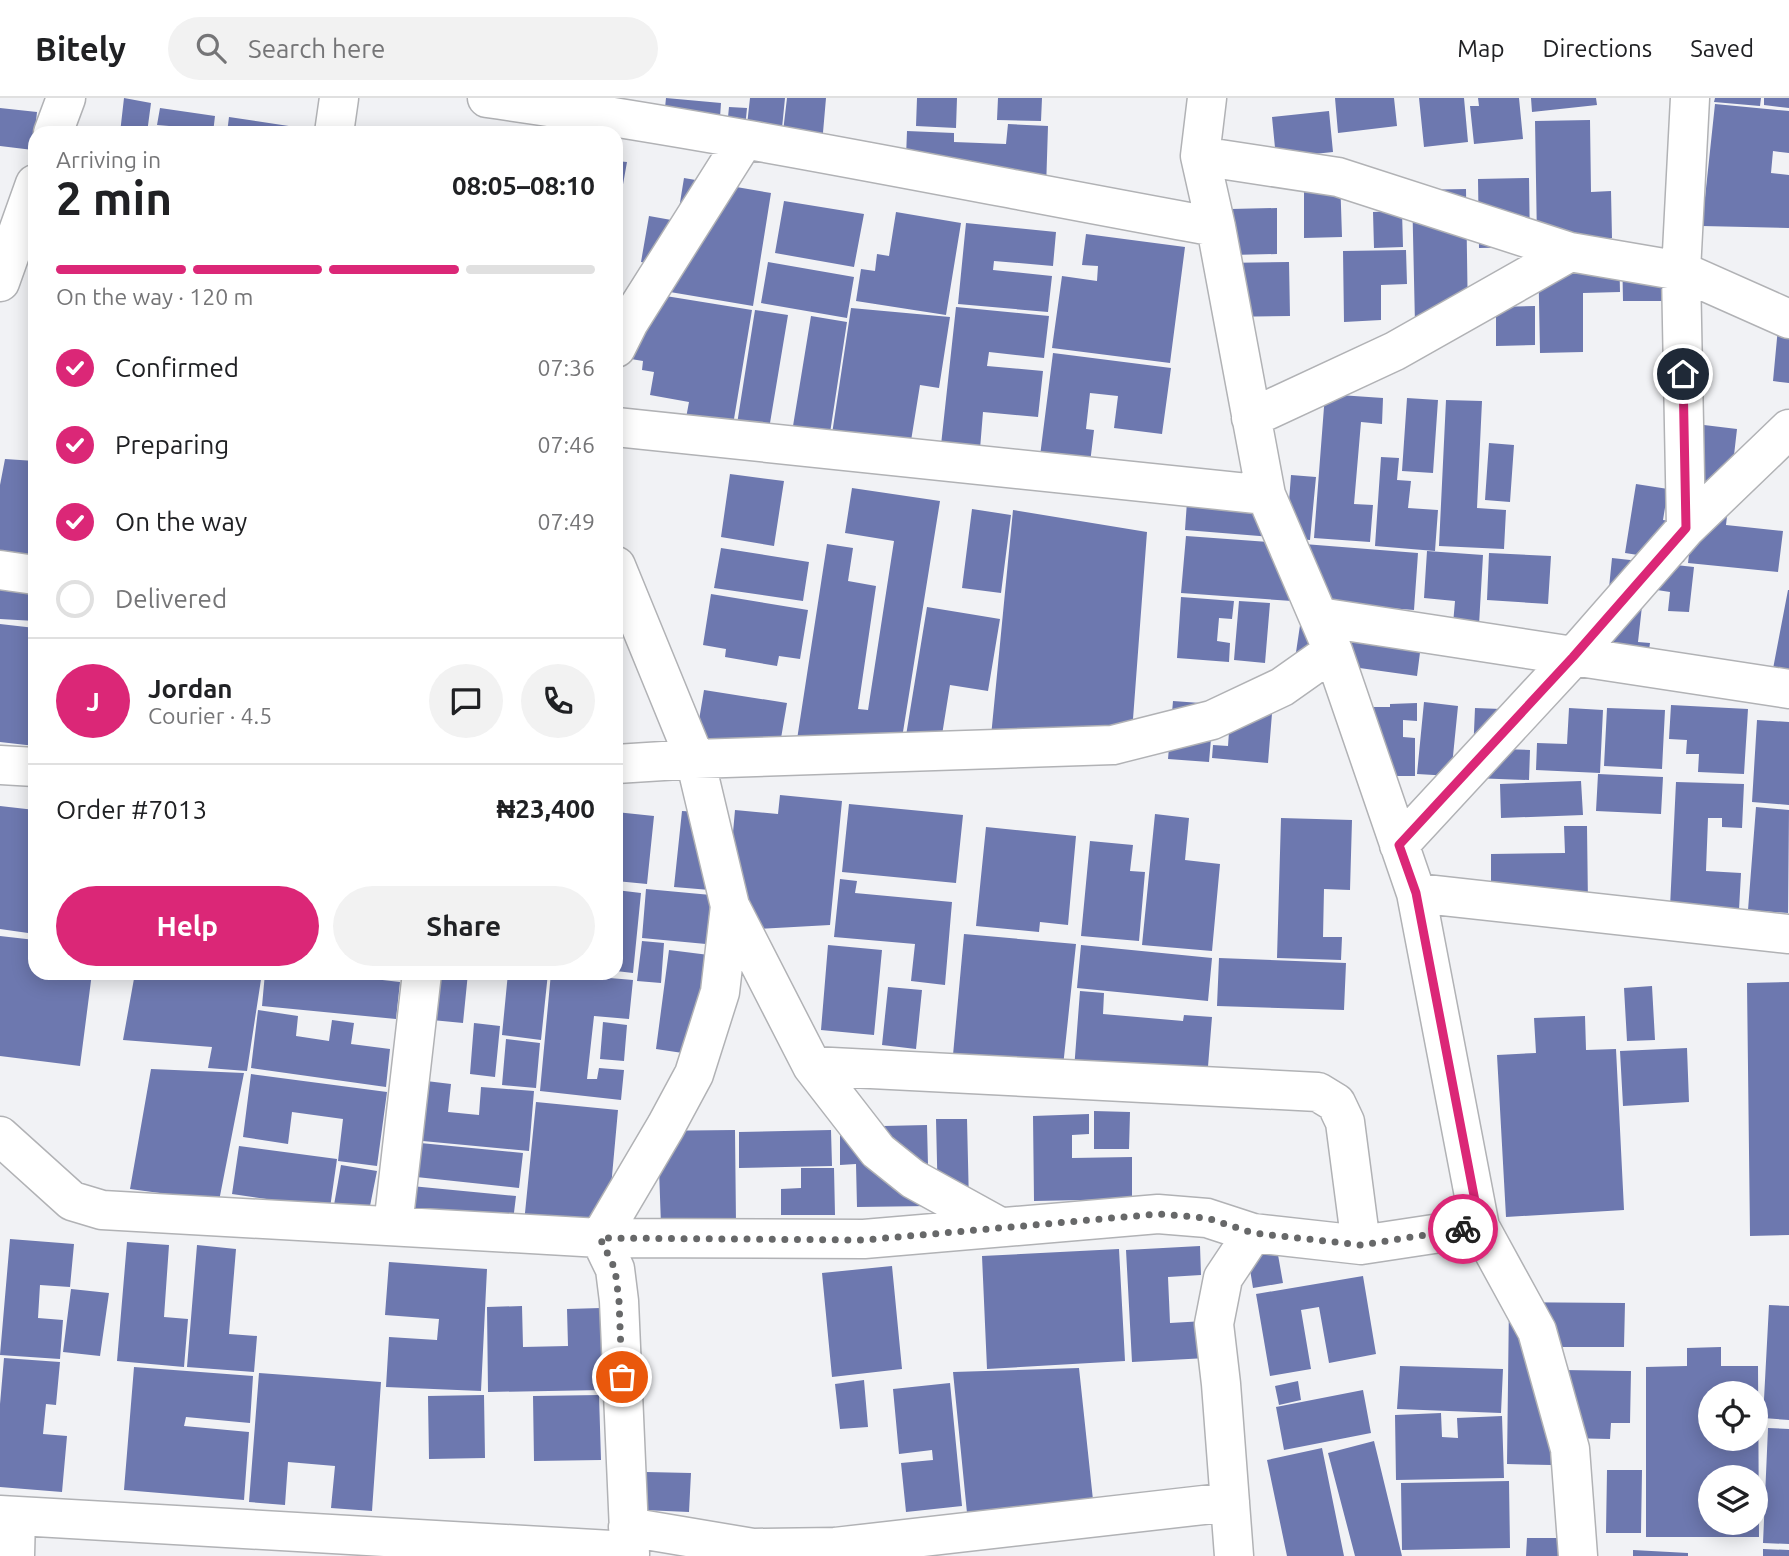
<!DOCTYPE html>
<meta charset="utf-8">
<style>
body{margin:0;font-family:Ubuntu,sans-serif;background:#f2f2f2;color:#202124;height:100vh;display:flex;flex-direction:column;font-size:26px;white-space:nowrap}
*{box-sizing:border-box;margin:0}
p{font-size:23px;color:#757577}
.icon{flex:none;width:38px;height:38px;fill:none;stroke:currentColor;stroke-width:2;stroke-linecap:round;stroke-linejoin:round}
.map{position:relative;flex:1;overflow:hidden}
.sheet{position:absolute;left:28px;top:28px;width:595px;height:854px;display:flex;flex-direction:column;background:#fff;border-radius:21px;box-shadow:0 4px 18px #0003}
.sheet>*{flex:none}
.controls{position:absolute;left:1698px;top:1283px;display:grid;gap:14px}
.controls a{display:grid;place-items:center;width:70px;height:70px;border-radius:50%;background:#fff;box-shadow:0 4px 18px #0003;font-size:35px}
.pin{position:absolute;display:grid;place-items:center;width:60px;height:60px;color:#fff;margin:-30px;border:4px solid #fff;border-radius:50%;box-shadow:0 2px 7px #0007}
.courier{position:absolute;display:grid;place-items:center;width:70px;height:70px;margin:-35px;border:5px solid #db2777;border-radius:50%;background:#fff;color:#222;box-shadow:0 2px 9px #0007}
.headline em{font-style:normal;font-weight:700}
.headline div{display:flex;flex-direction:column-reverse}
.headline{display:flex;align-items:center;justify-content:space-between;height:119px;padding:0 28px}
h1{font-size:46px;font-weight:700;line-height:52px}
.bar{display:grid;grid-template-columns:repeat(4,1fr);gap:10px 7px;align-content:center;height:84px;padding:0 28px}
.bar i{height:9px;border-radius:5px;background:#e0e0e0}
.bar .current{background:#db2777}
.bar p{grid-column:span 4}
.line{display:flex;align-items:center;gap:18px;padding:0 28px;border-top:2px solid #e0e0e0}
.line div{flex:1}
.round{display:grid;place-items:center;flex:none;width:74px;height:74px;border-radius:37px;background:#f2f2f2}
ol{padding:0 28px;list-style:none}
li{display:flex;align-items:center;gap:21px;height:77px}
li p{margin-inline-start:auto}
li .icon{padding:7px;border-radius:50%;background:#db2777;color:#fff;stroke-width:4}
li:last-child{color:#757577}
li i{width:38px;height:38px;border:4px solid #e0e0e0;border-radius:50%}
.action{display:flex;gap:14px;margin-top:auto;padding:14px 28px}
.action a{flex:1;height:80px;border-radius:42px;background:#db2777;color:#fff;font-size:28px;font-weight:700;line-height:80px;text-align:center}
.action a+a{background:#f2f2f2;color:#202124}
header{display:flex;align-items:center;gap:42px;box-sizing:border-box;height:98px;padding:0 35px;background:#fff;border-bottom:2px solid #e0e0e0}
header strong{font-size:33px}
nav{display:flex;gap:38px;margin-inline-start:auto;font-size:24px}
.search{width:490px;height:63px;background:#f2f2f2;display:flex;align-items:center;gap:18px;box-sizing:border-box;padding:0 24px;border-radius:38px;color:#757577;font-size:26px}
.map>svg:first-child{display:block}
</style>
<header>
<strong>Bitely</strong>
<div class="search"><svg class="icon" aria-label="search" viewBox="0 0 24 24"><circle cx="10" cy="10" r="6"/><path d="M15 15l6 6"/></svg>Search here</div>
<nav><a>Map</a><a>Directions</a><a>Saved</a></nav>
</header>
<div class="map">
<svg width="1789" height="1458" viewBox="0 0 1789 1458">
<rect width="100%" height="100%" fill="#f1f2f5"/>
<path fill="#6d78af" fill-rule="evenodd" d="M124,0L151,5L147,35H120Z
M666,0L721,5L719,34L663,29Z
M750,0H785L781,40L746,36Z
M787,0H826L822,46L782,42Z
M917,0H957L956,30L916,28Z
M998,0H1042L1041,23L997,22Z
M1335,0H1394L1397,28L1338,35Z
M1419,0H1464L1468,44L1424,49Z
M1478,0H1519L1523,41L1474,46L1470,8H1479Z
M1531,0H1596L1597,7L1532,14Z
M1715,0H1761L1760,8L1714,4Z
M1764,0H1789V10L1764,7Z
M1715,6L1789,13V55L1773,53L1771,75L1789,77V130L1702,128Z
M729,9L747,10L744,41L726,39Z
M0,10L37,14L33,52L0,48Z
M160,10L215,18L213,35H168L169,28L157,27Z
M1329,13L1333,54L1276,60L1272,19Z
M229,19L302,30V35H227Z
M1590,22L1591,94L1611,93L1612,140L1537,142L1535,23Z
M1008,26L1048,28L1046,91L905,85L907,33L954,35V44L1006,46Z
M616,63L627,64L617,120L616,119Z
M1340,78L1342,139L1304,140V79Z
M684,80L771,95L753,208L664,193L668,168L641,164L649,118L677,123Z
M1529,80L1530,149L1479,150L1478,81Z
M1466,91L1468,224L1415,226L1412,92Z
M784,103L864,116L854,169L775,155Z
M1277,110V156L1231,157V111Z
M1402,113L1403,149L1374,150L1373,114Z
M896,114L961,125L946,217L856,203L861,171L875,173L877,156L889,158Z
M966,125L1056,134L1053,168L994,163L993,172L1052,178L1048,214L958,206Z
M1086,136L1185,149L1170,265L1052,250L1062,178L1097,183L1098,168L1082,167Z
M1619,149L1620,194L1583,195V254L1540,255L1538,151Z
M1671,151L1672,203H1623L1622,152Z
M1406,152L1407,186L1381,187V222L1344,224L1343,153Z
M768,164L854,179L847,220L761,205Z
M1289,164L1290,218L1221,219V165Z
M641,194L752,212L733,327L686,320L689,304L650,297L654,274L642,272L643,263L631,261Z
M1535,208V247L1496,248V209Z
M956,209L1049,218L1044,260L989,254L987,268L1043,273L1038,319L983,314L980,351L941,347Z
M851,210L950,219L939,290L920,287L910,349L832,336Z
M755,212L788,217L769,331L737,326Z
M811,218L847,224L830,335L793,328Z
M1779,219L1789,220V285L1773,283Z
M1053,255L1171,270L1162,336L1114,330L1118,298L1090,295L1086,331L1094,332L1090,365L1040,358Z
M1325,296L1383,300L1382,326L1361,324L1354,406L1373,407L1370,444L1314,440Z
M1407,300L1438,302L1433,375L1402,373Z
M1446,302L1482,303L1477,410L1506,412L1504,451L1439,448Z
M1704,327L1737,331L1726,427L1783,433L1778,474L1688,465Z
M1489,345L1514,347L1510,404L1485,402Z
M1381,359L1399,360L1397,382L1411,383L1408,410L1438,412L1435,453L1375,448Z
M5,361L35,363V523L0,521V387Z
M1189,375L1289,403L1291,377L1316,379L1310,442L1185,432Z
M730,376L784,383L774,448L721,439Z
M1636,386L1668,391L1663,422L1690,426L1684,464L1625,455Z
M852,390L940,403L898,665L796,648L827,446L853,450L848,483L876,488L858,611L868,612L894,443L845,435Z
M972,411L1011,417L1001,495L962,490Z
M1013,412L1147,434L1130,661L989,659Z
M1186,438L1297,446L1292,503L1181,495Z
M1304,446L1418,455L1414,512L1300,503Z
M721,450L809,464L803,503L714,490Z
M1427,453L1483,457L1479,527L1453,526L1455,503L1424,500Z
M1489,455L1551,458L1548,506L1487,502Z
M1612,460L1694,469L1689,514L1668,513L1670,494L1644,490L1638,544L1650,545L1649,552L1602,560Z
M1788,492H1789V580L1772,576Z
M711,496L808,512L800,561L779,558L777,568L725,559L726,551L703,547Z
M1181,499L1234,503L1232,521L1219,520L1217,543L1230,545L1229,564L1177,560Z
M1239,503L1270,505L1265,565L1234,562Z
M927,509L1000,521L988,593L950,587L938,662L903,656Z
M1302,514L1422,539L1417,578L1295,561Z
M0,526L35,530V648L0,644Z
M704,592L787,605L779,652L696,640Z
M1173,603L1214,606L1209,664L1168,661Z
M1273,603L1268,665L1212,660L1213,647L1228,648L1230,619Z
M1424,604L1458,608L1451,678L1417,676Z
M1417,605V623L1403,622V639L1415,640V678H1368V609H1390V606Z
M1671,607L1748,611L1744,676L1698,674L1699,656H1686L1687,642L1669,641Z
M1475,610L1501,611L1499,651L1530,652L1529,682L1472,680Z
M1569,610L1603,612L1600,675L1536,672L1537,645L1567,646Z
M1607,610L1665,612L1662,671L1604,668Z
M1757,622L1789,624V707L1752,704Z
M1598,676L1663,679L1661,716L1596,713Z
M1581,683L1583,717L1501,720L1500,686Z
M1676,684L1744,686L1742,730L1722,729V720H1708L1706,773L1741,775L1739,812L1670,809Z
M780,697L842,703L830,827L720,833L729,780L735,712L778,716Z
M849,706L963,717L956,785L842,774Z
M0,708L35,712V836L0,831Z
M1756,709L1789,712L1788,815L1748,812Z
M682,713L717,715L710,792L674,789Z
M616,714L654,718L647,786L616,783Z
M1155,716L1189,720L1185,762L1220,766L1212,853L1142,847Z
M1281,720L1352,722L1350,792L1324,791L1323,839H1342L1341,862L1277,860Z
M1564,728H1587L1588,808L1491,809V756L1565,755Z
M986,729L1076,738L1068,827L1040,824L1039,834L976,828Z
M1090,743L1133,747L1130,773L1145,774L1139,843L1081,838Z
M840,781L857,783L855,795L952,804L945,887L911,883L915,846L834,839Z
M646,791L711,797L706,846L642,840Z
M616,792L641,795L633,875L616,873Z
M964,836L1076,846L1062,978L952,968Z
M0,838L35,842V875H92L80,968L0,958Z
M642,843L664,845L661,885L637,883Z
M828,847L882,852L874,937L821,932Z
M1081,847L1212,860L1208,903L1077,890Z
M669,852L709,857L696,957L656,951Z
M1219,860L1346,865L1344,912L1217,908Z
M135,875H262L247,973L208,970L212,949L123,942Z
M265,875L333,878L334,875H365V880L400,884L396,921L262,908Z
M437,875H468L463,925L432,922Z
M508,875H548L541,942L502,937Z
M551,875L633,882L629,921L594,918L587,981H597L599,970L624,972L621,1002L540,993Z
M1789,884V1137L1750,1138L1747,885Z
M1652,888L1655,942L1627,943L1624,890Z
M888,889L922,892L916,951L882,947Z
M1080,893L1104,895L1103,916L1183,923L1184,917L1212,919L1207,981L1074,972Z
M258,912L298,918L296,938L329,943L332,922L354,925L351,946L390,951L386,989L251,970Z
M1585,918L1586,952L1616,951L1624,1112L1506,1119L1497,957L1536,955L1534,920Z
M603,924L627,927L624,963L600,961Z
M474,925L500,928L495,979L470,976Z
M506,941L540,945L536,990L502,987Z
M1687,950L1689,1004L1623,1008L1620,953Z
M151,971L244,975L219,1103L130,1091Z
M251,976L387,994L377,1068L338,1063L343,1021L292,1014L288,1046L243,1039Z
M418,982L451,986L448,1014L479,1017L481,989L534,993L529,1053L412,1042Z
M536,1004L618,1012L607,1133L524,1125Z
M1094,1013L1130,1014L1129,1051H1094Z
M1089,1016V1036L1072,1037V1060L1132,1059V1101L1034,1103L1033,1018Z
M936,1021H967L969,1106L938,1107Z
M927,1027L929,1108L857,1109L856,1066L840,1067V1029Z
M735,1032L736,1126L661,1127L659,1071L644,1033Z
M831,1032L832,1068L739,1070V1034Z
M410,1044L523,1055L519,1090L407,1078Z
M239,1048L337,1061L330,1110L232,1096Z
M341,1067L377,1073L369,1113L334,1107Z
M801,1070H834L835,1117H781V1091L801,1090Z
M401,1087L516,1098L512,1131L398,1120Z
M1272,1123L1283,1185L1253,1190L1243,1128Z
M10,1141L74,1146L70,1189L40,1187L38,1220L63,1222L60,1261L0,1257Z
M127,1144L169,1147L164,1219L188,1221L184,1269L117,1263Z
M197,1147L236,1151L229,1236L257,1238L254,1274L187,1269Z
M1200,1148L1201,1177L1168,1179L1170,1225L1205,1223L1207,1260L1132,1264L1126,1152Z
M1119,1151L1125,1263L987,1271L982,1158Z
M389,1164L487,1171L481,1293L386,1289L389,1239L437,1242L439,1221L385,1217Z
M892,1168L902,1271L832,1279L822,1175Z
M1363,1178L1376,1256L1329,1265L1319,1209L1301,1212L1311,1271L1270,1278L1256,1196Z
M71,1191L109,1195L100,1258L63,1254Z
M1509,1204L1625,1205L1624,1249H1563L1562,1272L1631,1273L1630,1325H1611L1610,1341L1566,1340L1552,1367L1507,1366Z
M1769,1207L1789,1208V1322L1763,1320Z
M522,1208L523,1249L568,1248L567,1211L601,1210L603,1292L488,1294L487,1209Z
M1721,1249V1268H1758L1759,1439H1646V1269L1687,1268V1250ZM1710,1295H1755V1340H1710ZM1710,1379H1755V1424H1710Z
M4,1260L60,1264L56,1307L46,1306L43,1336L67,1338L62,1394L0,1389V1306Z
M1400,1268L1503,1271L1501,1315L1397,1311Z
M134,1269L253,1278L250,1325L186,1319L184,1328L249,1334L244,1402L124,1392Z
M1079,1270L1093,1402L967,1415L953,1274Z
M259,1275L381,1284L372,1413L331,1410L335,1368L288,1364L285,1407L249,1404Z
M864,1282L868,1329L840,1331L835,1286Z
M1298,1283L1301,1302L1279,1307L1275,1288Z
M950,1285L962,1408L906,1414L901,1365L933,1362L932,1352L899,1356L893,1291Z
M1363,1292L1371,1335L1284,1352L1276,1309Z
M484,1297L485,1360L429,1361L428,1298Z
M599,1297L601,1362L534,1363L533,1298Z
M1441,1315L1442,1339L1458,1340L1457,1320L1502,1318L1504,1380L1396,1382L1395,1317Z
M1768,1330L1789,1331V1446L1763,1445Z
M1374,1343L1402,1458H1355L1328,1355Z
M1322,1350L1344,1458H1287L1267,1362Z
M1607,1372H1642L1641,1435H1606Z
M646,1374L691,1375L689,1414L643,1412Z
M1509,1383L1510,1450L1402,1452L1401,1385Z
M1527,1440H1569V1458H1526Z
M1763,1451L1789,1452V1458H1763Z
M1633,1452L1688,1455V1458H1633Z"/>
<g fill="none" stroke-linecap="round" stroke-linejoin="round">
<g stroke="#b1b2b5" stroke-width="41">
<path id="street" d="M487,0C731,34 974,85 1216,129
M1207,0L1200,58L1216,129L1266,397L1333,553L1416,795L1480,1129L1537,1233L1570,1351L1578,1458
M53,35L66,0
M334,35L339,0
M1200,58L1338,79L1570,154L1681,173L1789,221
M0,184L35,86
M616,250L629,224L744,42
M1251,320L1395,253L1570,154
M616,329L1266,397
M1686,430L1681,173L1690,0
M0,472L35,477
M1319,519L1789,591
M616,666L695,661L1113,647L1212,622L1282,589L1333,553
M0,667L35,669
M1399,747L1573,559L1686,430L1789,331
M1416,795L1789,836
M730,808L812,968L878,1053L913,1081L1000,1129
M812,968L1318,994L1336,1005L1345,1024L1361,1147
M0,1038L72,1103L102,1112L600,1140L864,1141L1158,1116L1207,1120L1253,1135L1361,1147L1480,1129
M393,1128L422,875
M600,1140L666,1028L694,976L720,894L730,808L695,661L616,468
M600,1140L615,1171L619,1203L630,1456
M0,1417L629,1453
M628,1429L753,1450L835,1449L1230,1404
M15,1458L16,1418
M1234,1458L1221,1286L1214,1226L1223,1180L1253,1135"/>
</g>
<use href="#street" stroke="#fff" stroke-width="38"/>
</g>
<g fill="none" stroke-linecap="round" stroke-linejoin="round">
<path stroke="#676869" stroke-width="7" stroke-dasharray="0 12.6" d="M622,1279L619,1203L615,1171L600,1140L864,1142L1158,1116L1207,1120L1253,1135L1361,1147L1463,1131"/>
<path stroke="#db2777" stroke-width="9" d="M1463,1131L1480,1129L1416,795L1399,747L1573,559L1686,430L1683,276"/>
</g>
</svg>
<div class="controls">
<a><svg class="icon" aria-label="locate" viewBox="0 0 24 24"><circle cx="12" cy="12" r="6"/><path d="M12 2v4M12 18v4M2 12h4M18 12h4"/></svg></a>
<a><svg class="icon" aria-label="layers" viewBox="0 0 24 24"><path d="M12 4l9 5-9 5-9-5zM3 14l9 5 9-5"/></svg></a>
</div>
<div class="pin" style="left:622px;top:1279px;background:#ea580c"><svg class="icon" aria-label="bag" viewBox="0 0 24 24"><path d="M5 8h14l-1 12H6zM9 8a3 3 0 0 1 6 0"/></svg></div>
<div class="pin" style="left:1683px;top:276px;background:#1f2937"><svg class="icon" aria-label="home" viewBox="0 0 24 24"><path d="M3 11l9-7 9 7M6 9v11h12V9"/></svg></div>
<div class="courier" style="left:1463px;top:1131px"><svg class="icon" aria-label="bike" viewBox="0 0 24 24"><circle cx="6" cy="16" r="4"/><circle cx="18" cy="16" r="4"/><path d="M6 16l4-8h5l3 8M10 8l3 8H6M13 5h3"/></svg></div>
<section class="sheet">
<div class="headline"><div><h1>2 min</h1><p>Arriving in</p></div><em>08:05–08:10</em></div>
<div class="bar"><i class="current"></i><i class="current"></i><i class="current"></i><i></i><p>On the way · 120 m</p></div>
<ol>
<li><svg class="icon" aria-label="check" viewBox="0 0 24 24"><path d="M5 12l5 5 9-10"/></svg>Confirmed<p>07:36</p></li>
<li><svg class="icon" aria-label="check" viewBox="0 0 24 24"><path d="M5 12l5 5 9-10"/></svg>Preparing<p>07:46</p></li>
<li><svg class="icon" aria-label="check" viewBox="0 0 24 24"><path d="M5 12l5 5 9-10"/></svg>On the way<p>07:49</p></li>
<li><i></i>Delivered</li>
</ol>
<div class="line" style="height:126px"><b class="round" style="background:#db2777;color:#fff">J</b><div><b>Jordan</b><p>Courier · 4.5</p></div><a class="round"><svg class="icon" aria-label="chat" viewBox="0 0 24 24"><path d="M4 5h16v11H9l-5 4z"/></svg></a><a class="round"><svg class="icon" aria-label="phone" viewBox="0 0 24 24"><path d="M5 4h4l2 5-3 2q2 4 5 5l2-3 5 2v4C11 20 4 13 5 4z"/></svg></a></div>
<div class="line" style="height:91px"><div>Order #7013</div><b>₦23,400</b></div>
<div class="action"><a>Help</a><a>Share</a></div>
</section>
</div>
